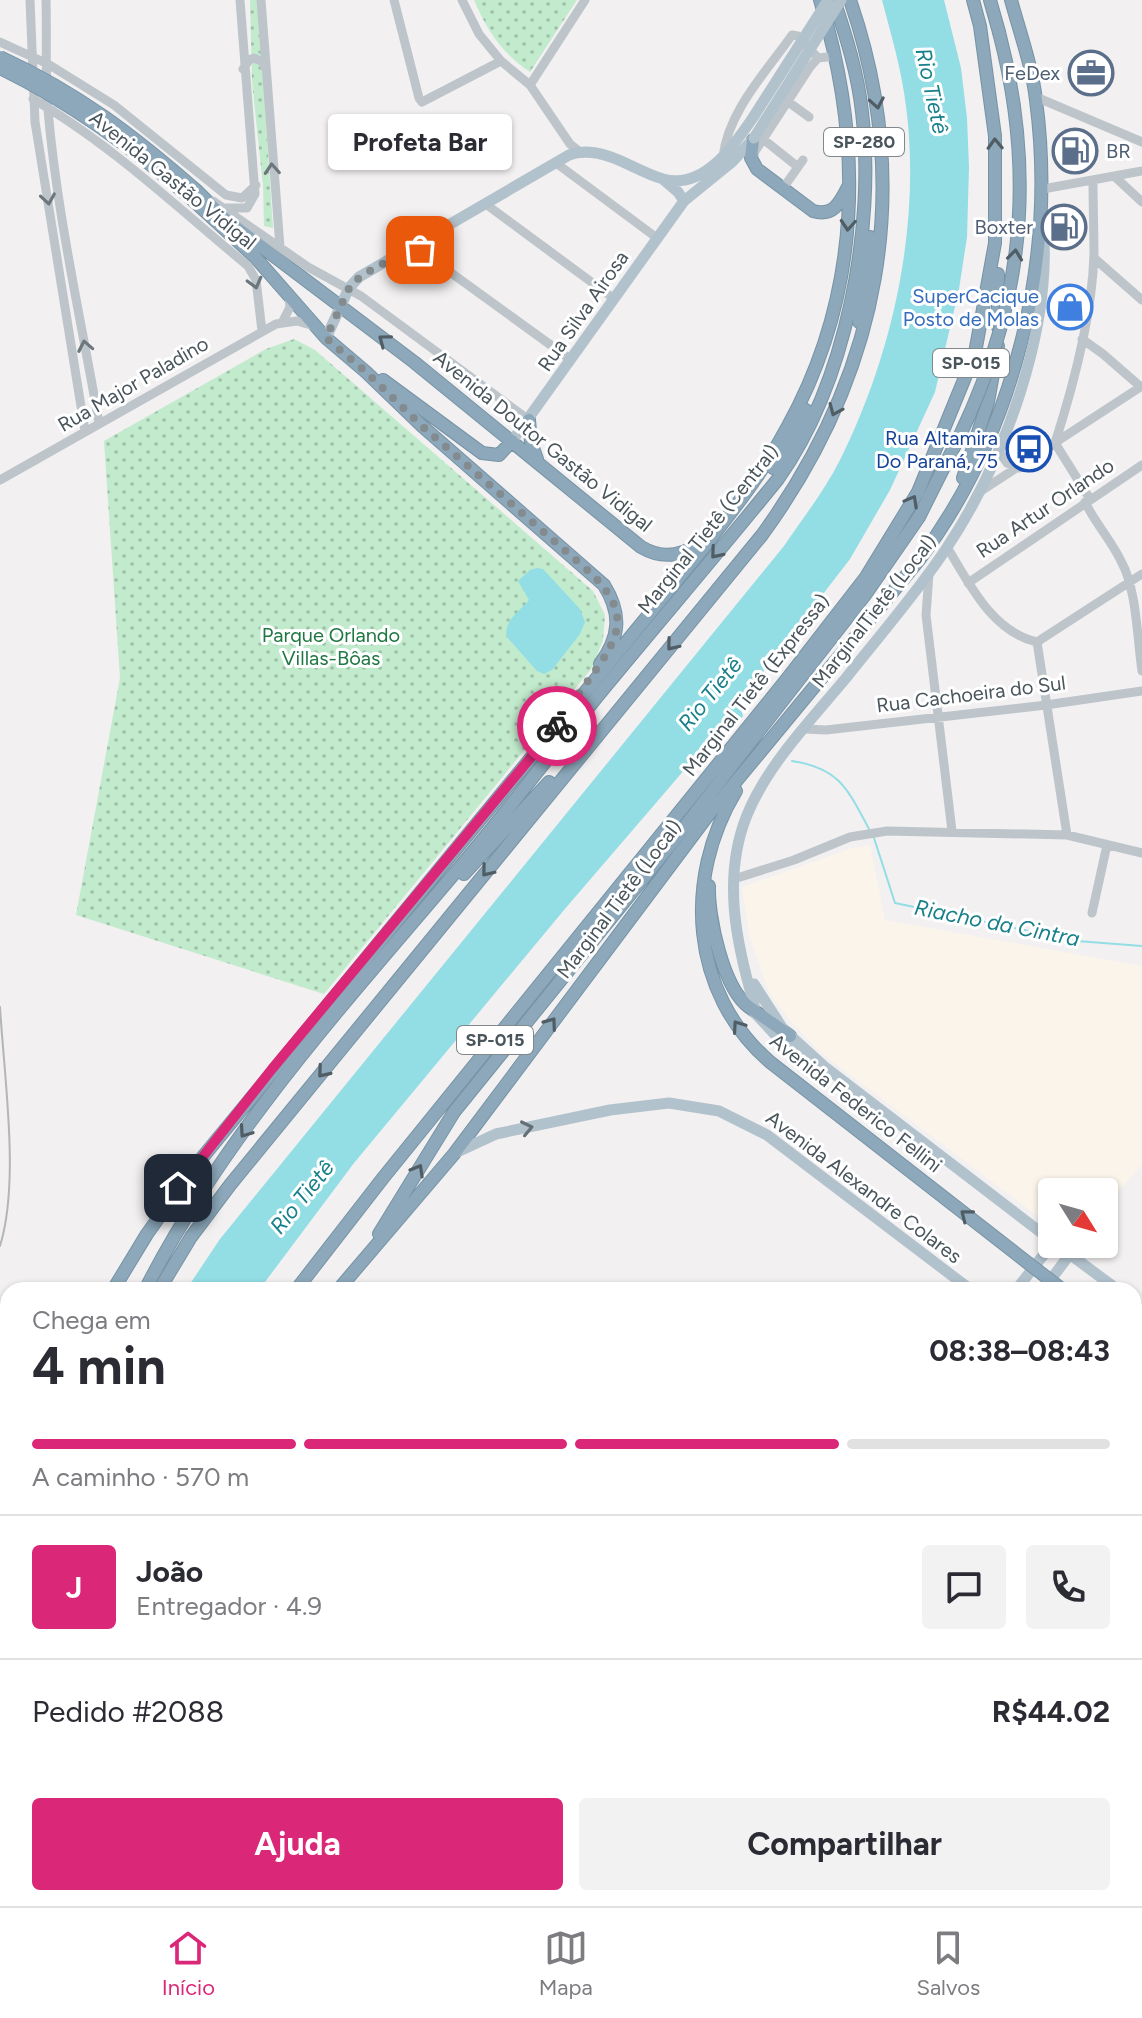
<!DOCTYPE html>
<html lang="pt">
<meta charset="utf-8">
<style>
body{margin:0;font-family:Figtree,sans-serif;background:#f2f2f3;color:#2b2b33;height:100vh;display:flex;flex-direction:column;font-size:30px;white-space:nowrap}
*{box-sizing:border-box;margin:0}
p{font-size:26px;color:#7c7c81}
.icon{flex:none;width:44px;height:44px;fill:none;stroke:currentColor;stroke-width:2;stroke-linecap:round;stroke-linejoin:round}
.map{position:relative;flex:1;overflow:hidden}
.side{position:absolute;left:0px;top:1282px;width:1142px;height:624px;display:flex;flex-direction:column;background:#fff;border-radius:24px 24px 0 0;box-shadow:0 2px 6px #0004}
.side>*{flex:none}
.needle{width:52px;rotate:127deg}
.buttons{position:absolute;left:1038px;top:1178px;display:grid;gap:16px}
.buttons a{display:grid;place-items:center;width:80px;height:80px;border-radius:8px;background:#fff;box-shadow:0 2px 6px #0004;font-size:40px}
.pin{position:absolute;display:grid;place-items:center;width:68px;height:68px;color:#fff;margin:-34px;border-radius:16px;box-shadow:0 4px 12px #0006}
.courier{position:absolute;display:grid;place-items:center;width:80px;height:80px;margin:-40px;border:6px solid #db2777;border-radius:50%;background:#fff;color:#222;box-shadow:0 2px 10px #0007}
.bubble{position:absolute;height:56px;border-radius:8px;background:#fff;box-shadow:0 2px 6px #0004;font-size:26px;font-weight:700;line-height:56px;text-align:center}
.head em{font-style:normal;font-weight:700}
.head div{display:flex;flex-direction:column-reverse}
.head{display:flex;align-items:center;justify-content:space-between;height:136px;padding:0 32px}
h1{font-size:52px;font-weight:700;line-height:60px}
.bar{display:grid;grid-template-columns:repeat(4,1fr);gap:12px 8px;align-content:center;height:96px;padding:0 32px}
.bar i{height:10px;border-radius:6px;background:#e1e1e2}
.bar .current{background:#db2777}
.bar p{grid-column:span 4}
.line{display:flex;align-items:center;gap:20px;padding:0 32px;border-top:2px solid #e1e1e2}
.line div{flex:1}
.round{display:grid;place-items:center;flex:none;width:84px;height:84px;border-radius:8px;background:#f2f2f3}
.action{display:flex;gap:16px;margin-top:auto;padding:16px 32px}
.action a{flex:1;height:92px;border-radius:8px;background:#db2777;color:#fff;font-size:32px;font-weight:700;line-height:92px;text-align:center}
.action a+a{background:#f2f2f3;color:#2b2b33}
.dock{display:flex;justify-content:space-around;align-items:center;height:112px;border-top:2px solid #e1e1e2;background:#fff;font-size:22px;color:#7c7c81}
.dock a{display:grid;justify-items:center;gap:4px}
.dock .current{color:#db2777}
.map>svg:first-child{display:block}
</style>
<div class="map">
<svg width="1142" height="1906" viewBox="0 0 1142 1906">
<defs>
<pattern id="park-dots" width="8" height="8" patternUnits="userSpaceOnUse" patternTransform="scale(2)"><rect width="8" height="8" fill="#c2ebcd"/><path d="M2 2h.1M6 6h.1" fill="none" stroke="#a0c1a9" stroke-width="1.8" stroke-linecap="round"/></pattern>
</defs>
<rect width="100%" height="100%" fill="#f2f0f0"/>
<path fill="#fbf4eb" d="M870,845L885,920L1142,966V1165L1104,1207V1192H1052V1227L820,1052L789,1019L769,993L750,938L742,887L852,848Z"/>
<path fill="url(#park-dots)" d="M250,0H258L273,228L264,226L263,186L252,82Z
M474,0H577L530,72C503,54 487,31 474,0Z
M294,339L315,350L593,591L605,615L603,640L592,668L324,994L76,915L120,678L104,441L266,349Z"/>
<path fill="#93dde5" d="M882,0H944L961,68L967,118L969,167L967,237L959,289L935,392L890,490L850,559L739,703L743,716L738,723L728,719L564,910L354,1163L259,1290H186L220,1239L784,546C803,518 825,490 840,460C898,344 927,198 900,71C895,47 888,23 882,0Z
M537,568L543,569L580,609L585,622L580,634L552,670L544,674L537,671L507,637C503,621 520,611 529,600L518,581L530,570Z
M69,1898H135L134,1906H68Z"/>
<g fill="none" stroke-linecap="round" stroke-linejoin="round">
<path stroke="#93dde5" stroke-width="2" d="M792,761C840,768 848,790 869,829
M874,838L895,903L1077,941L1142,946"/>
<g stroke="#7793a6" stroke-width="14">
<path id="highway" d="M990,0L999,32
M753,140L751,158L757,169L813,211C833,217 840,203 848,187
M197,191L225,219L414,362L641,547C663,560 688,557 705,536
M195,202L255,257L326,338L366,372L422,426L604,585C622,614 620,637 600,664
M859,322L870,237
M998,327V274
M383,380L482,453L499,455L512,441
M529,420L531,442L537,459
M773,468L806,410
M963,478L988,402L998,346
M736,791C683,879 690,993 770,1062L1028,1263
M464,874L549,782
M709,886C708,917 723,988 749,1007C763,1017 777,1026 790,1036
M379,1234L454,1112L671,844L865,595L919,517L947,461
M113,1290L147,1234L197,1164L697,556C730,514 763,473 788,426C862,292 864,143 820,0
M145,1290C225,1133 346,1002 459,868C506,813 550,755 596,698C656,625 718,553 778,479C846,383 876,228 862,112C858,74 846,36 834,0
M159,1290L191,1237L230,1185L762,535C879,374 916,191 850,0
M296,1290L383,1178L787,679L866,577L918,492L975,353L995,243V136L980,26L973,0
M338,1290L454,1154L709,814L919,560C1015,432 1057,259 1036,100C1032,66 1020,33 1011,0
M1134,1345L1142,1352
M0,1610L8,1597
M1134,1854L1142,1846
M1134,1872L1142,1862
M1134,1894L1142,1885
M4,1906L8,1830
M22,1906L23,1898
M44,1906V1898
M159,1906L160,1898
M171,1906L172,1898
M184,1906L185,1898
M199,1906L200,1898
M1086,1906L1093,1898
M1104,1906L1111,1898
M1136,1906L1142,1900"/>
</g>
<path stroke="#bdc5cb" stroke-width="9" d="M30,0L35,122L85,431
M46,0C47,36 45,74 48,110C57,215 81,319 99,423
M261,0L280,247
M394,0L419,98L422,102L501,61
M462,0L479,34L501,61L530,85L570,144L579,151
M0,42L48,64L114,105L226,195L242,198L256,185
M243,69L249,60L254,58L263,62L265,67
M530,85L585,0
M1036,97L1142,142
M33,99C111,144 179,209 248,266L256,280L262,331
M787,101L809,117
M763,139L798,167
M752,156L810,67L818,58L836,56
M723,157C728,111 767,71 792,35L798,36L818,58
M556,163L657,238
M1114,176L1142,202
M786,184L803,160
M1043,189L1142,171
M213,201L308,267L361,296L529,420
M487,205L613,298
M226,208H247L255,194L240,0
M414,246L570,359
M1094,258L1142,300
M283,321L290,307L289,296
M1082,339L1103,354L1141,387
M998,450L1007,463L1019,468
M0,480L276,324L297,321L314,326
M981,491L1142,386
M1090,499L1055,443C1073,387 1092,314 1094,255C1094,230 1093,205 1093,180
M1085,502C1095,523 1111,540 1121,561C1137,590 1137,638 1142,671
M947,547C969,583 992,632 1037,642
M929,574L926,615L952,831
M968,583L1142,465
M1037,642L1067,835
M1037,642L1142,574
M805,729L826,730L1046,705L1142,691
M734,879L794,860L850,837L887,831L1067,835L1142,853
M1092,913L1107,845
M0,1424L8,1410
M1134,1594L1142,1600
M1020,1898L1031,1906
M379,1906L390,1898
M974,1906L1005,1898"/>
<path stroke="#b2c2cc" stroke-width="11" d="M664,180L678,192L684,201
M326,338L349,288L359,277L569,155C583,150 596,152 611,157C628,163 645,174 663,179C704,191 735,144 754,116
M512,441L684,201L732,162L754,138
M754,984L783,1029L825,1067L1052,1241
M825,1067L780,1040L754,1012V1004C736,943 722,877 747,815C768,764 811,720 846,678C880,635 916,594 946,549C1004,462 1053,329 1043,224
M455,1153L496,1134L610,1110L669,1103L719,1111L767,1135L971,1290
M1056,1244L1118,1290
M1016,1290L1052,1244
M1043,1290L1070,1254
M1134,1303L1142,1309
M1134,1414L1142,1420
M1134,1797L1142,1788
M1134,1816L1142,1808
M1134,1831L1142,1822
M1033,1906L1040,1898
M1046,1906L1055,1898
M1056,1906L1066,1898"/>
<use href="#highway" stroke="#8ca8ba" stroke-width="12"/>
<path stroke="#b2b6b9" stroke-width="2" d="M0,1007C4,1077 20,1181 0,1246"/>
<g stroke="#7793a6" stroke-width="14" stroke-linecap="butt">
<path id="highway-bridge" d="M0,57C78,93 133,135 197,191
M0,68C72,103 135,149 195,202
M947,461C1021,321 1039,185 999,32
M1028,1263L1063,1290"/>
</g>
<path stroke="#b2c2cc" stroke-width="11" d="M754,116L828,0
M754,138L841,0"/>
<use href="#highway-bridge" stroke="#8ca8ba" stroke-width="12"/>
</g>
<defs><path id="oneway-chevron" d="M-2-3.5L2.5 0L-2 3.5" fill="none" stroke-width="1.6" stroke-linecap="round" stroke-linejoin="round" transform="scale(2)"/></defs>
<g stroke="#505d64">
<use href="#oneway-chevron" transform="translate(877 103) rotate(80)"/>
<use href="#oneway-chevron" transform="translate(995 144) rotate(-92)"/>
<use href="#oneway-chevron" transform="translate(848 225) rotate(94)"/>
<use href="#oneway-chevron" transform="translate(1015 255) rotate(-83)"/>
<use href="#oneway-chevron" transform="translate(384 340) rotate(-143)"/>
<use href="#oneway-chevron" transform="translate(835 410) rotate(113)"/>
<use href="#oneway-chevron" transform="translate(912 501) rotate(-61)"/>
<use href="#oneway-chevron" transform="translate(716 553) rotate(130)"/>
<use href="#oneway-chevron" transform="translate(672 645) rotate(129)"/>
<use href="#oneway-chevron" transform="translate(487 871) rotate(129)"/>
<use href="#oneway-chevron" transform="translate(551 1023) rotate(-54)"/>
<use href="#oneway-chevron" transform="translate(738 1026) rotate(-125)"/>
<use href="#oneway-chevron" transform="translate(323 1072) rotate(130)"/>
<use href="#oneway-chevron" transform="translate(245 1132) rotate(125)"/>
<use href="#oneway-chevron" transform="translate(418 1170) rotate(-60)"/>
<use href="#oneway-chevron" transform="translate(966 1215) rotate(-142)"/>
</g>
<g stroke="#6c777d">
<use href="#oneway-chevron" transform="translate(272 169) rotate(-94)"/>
<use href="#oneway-chevron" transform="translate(48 199) rotate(81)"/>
<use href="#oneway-chevron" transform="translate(255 283) rotate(75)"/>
<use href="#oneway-chevron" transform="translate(85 346) rotate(-101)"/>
</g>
<use stroke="#637077" href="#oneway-chevron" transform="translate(527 1128) rotate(-12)"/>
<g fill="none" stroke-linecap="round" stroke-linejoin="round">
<path stroke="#848b8f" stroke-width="8" stroke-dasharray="0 14.4" d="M420,250L414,246L366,273L351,284L326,338L366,372L422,426L584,567C635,613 621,636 585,685C575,698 568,713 557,726"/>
<path stroke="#db2777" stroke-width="10" d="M178,1188L272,1069L557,726"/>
</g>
<defs>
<g id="office-ring" transform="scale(2.3)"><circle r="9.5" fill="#fff" stroke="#5c6f8a" stroke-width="1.5"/><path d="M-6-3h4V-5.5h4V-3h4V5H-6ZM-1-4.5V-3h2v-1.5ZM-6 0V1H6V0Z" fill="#5c6f8a"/></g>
<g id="fuel-ring" transform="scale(2.3)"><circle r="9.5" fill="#fff" stroke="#5c6f8a" stroke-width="1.5"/><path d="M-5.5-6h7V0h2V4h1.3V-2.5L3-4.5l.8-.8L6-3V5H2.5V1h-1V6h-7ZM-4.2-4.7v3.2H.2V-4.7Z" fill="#5c6f8a"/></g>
<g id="shop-ring" transform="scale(2.3)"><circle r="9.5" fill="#fff" stroke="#3f7fe0" stroke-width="1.5"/><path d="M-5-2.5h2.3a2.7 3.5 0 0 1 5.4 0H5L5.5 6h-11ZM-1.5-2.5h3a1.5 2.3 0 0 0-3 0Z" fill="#3f7fe0"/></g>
<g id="bus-ring" transform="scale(2.3)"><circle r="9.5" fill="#fff" stroke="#1a4fb4" stroke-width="1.5"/><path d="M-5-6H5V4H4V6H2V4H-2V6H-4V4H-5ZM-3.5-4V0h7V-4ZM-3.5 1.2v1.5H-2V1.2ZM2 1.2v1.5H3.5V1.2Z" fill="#1a4fb4"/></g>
</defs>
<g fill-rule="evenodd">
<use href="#office-ring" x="1091" y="73"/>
<use href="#fuel-ring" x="1075" y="151"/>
<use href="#fuel-ring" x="1064" y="227"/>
<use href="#shop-ring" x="1070" y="307"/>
<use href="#bus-ring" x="1029" y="449"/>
</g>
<g text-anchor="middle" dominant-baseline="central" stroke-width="6" stroke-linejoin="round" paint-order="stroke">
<g fill="#fff" stroke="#80888c" stroke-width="2">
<rect x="824" y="128" width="80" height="28" rx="6"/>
<rect x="933" y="349" width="76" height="28" rx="6"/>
<rect x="457" y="1026" width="76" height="28" rx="6"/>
</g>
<g font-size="18" font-weight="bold" fill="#49555b">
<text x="864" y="142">SP-280</text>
<text x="971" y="363">SP-015</text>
<text x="495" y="1040">SP-015</text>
</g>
<g font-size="20" fill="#4e5e75" stroke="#fff" text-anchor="end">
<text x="1060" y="73">FeDex</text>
<text x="1106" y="151" text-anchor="start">BR</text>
<text x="1033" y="227">Boxter</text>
</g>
<g font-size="20" fill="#49555b" stroke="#fff">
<text transform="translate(173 180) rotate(39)">Avenida Gastão Vidigal</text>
<text transform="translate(583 311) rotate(-55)">Rua Silva Airosa</text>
<text transform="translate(133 384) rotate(-30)">Rua Major Paladino</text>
<text transform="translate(543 441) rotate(39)">Avenida Doutor Gastão Vidigal</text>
<text transform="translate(1045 508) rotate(-34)">Rua Artur Orlando</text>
<text transform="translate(708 529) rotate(-51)">Marginal Tietê (Central)</text>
<text transform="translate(874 611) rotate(-52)">MarginalTietê (Local)</text>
<text transform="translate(756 685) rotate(-52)">Marginal Tietê (Expressa)</text>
<text transform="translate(971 694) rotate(-7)">Rua Cachoeira do Sul</text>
<text transform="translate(619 899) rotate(-53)">Marginal Tietê (Local)</text>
<text transform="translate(856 1103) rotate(38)">Avenida Federico Fellini</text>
<text transform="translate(864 1187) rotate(37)">Avenida Alexandre Colares</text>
</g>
<g font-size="20" fill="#366cbe" stroke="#fff" text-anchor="end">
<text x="1039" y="296">SuperCacique<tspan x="1039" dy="23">Posto de Molas</tspan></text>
</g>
<g font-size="20" fill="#164399" stroke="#fff" text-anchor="end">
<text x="998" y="438">Rua Altamira<tspan x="998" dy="23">Do Paraná, 75</tspan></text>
</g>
<g font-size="20" fill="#1f7741" stroke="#fff">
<text x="331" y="635">Parque Orlando<tspan x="331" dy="23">Villas-Bôas</tspan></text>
</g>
<g font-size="22" font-style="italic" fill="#18808a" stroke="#fff">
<text transform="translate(932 91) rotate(78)">Rio Tietê</text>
<text transform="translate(710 694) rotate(-51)">Rio Tietê</text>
<text transform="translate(997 923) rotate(11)">Riacho da Cintra</text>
<text transform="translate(302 1197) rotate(-51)">Rio Tietê</text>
</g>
</g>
</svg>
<div class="buttons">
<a><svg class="needle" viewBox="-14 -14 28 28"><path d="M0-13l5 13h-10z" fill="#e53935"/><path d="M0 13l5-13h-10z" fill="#7c7c81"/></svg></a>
</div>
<div class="pin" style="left:420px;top:250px;background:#ea580c"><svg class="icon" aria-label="bag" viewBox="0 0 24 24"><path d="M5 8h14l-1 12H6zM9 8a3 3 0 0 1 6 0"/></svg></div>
<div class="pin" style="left:178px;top:1188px;background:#1f2937"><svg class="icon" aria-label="home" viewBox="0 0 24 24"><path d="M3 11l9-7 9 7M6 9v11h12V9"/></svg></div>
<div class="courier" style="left:557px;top:726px"><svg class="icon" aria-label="bike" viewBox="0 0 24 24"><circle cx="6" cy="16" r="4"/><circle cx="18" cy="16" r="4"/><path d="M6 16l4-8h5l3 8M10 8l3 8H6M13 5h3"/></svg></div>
<div class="bubble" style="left:328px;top:114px;width:184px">Profeta Bar</div>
<section class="side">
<div class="head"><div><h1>4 min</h1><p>Chega em</p></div><em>08:38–08:43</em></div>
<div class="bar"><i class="current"></i><i class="current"></i><i class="current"></i><i></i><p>A caminho · 570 m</p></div>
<div class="line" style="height:144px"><b class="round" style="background:#db2777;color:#fff">J</b><div><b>João</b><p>Entregador · 4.9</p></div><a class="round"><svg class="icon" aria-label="chat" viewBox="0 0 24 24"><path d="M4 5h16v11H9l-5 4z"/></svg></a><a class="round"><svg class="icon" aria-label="phone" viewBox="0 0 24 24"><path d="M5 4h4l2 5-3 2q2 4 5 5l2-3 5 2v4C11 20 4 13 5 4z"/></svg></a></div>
<div class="line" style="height:104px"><div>Pedido #2088</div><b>R$44.02</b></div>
<div class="action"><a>Ajuda</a><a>Compartilhar</a></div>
</section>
</div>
<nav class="dock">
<a class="current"><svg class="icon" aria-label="home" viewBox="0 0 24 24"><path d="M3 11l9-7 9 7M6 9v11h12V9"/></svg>Início</a>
<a><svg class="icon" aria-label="map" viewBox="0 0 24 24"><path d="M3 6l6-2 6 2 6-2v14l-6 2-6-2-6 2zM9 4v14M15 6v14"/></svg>Mapa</a>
<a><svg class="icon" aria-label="saved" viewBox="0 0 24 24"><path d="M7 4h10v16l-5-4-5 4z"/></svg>Salvos</a>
</nav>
